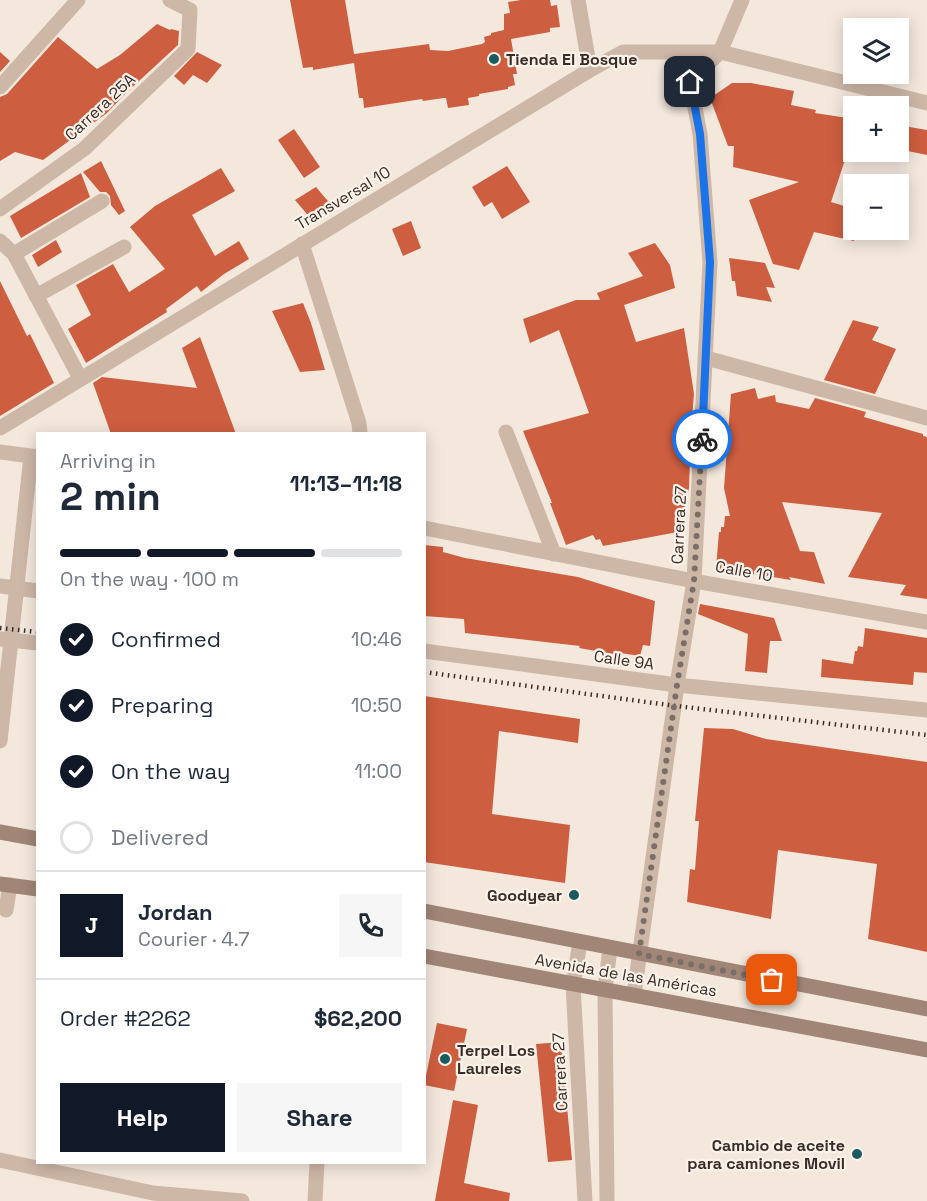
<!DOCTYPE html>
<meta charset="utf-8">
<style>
body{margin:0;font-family:"Space Grotesk",sans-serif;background:#f6f6f7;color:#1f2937;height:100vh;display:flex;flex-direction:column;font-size:22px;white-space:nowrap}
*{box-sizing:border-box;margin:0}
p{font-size:20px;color:#747a83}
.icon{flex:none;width:33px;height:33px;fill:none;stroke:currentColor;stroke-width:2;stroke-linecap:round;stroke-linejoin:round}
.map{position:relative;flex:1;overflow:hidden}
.details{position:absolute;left:36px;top:432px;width:390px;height:732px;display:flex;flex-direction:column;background:#fff;border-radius:0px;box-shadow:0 3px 15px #0003}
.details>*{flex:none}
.tools{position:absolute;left:843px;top:18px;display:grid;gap:12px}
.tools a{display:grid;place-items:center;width:66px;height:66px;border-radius:0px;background:#fff;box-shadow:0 3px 15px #0003;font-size:30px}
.pin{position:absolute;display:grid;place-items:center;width:51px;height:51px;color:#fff;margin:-26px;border-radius:12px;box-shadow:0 3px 9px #0006}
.courier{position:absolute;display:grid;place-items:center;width:60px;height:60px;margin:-30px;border:4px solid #1a73e8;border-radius:50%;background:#fff;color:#222;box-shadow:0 2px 8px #0007}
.overview em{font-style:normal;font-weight:700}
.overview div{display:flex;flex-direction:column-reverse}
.overview{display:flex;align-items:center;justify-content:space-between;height:102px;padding:0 24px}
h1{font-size:39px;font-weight:700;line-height:45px}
.bar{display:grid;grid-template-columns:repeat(4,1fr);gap:9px 6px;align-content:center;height:72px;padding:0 24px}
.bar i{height:8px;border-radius:4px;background:#e0e1e3}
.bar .active{background:#111827}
.bar p{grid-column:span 4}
.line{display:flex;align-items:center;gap:15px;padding:0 24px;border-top:2px solid #e0e1e3}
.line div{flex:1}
.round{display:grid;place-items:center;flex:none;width:63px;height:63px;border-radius:0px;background:#f6f6f7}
ol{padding:0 24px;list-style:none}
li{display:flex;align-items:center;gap:18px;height:66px}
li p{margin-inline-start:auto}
li .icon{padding:6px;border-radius:50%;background:#111827;color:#fff;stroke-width:4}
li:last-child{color:#747a83}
li i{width:33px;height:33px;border:3px solid #e0e1e3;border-radius:50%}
.action{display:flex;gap:12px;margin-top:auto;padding:12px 24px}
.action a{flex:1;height:69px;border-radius:0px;background:#111827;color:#fff;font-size:24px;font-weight:700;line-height:69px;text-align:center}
.action a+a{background:#f6f6f7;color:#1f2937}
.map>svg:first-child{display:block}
</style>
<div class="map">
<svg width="927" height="1201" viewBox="0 0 927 1201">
<rect width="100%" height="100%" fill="#f4e8dd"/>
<path fill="#ce5e40" d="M290,0H345L354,54L429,44L430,50L448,51L482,44L485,42L484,37L491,35V33L504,30V14L510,13L508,2L521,0H550L551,6L557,5L560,27L550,28V32L511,39L517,74H513L515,85L508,87V89L479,94V96L468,98L469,105L448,108L446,98H444L423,101L422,99L364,108L363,98H359L354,63L313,70V67L303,68Z
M157,24L170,30L171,29L179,31L178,45L126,93L107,113L43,160L15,152L0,161V97L7,94L58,37L97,69L120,55Z
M0,52L10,61L0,72Z
M197,52L222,65L207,83L193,75L184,85L174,76Z
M732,83H751L794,91L791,105L816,110L815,113L854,119V133L831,202L854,209V241L814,232L799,270L773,264L749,200L799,182L733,167L734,146H728L710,98Z
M898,125L927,130V155L898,149Z
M294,129L320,167L304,178L278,140Z
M101,161L125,211L119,215L111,205L110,196L106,192H100L83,172Z
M507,166L530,202L502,219L492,202L484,207L472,187Z
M221,168L235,191L192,215L215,256L239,241L249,259L224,274L201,292L197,286L166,309L167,312L86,363L68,329L91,315L76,285L113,264L129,292L165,269L130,227L155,206Z
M81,173L90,197L21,238L10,216Z
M316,187L333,207L312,220L295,200Z
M411,221L421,248L403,256L392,229Z
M56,240L62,252L38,267L32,255Z
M655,243L670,265L675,288L624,305L636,342L684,328L694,394L692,418H684L687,457H690L689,488L683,514H681L678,532L603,546L600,539L596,540L593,535L566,545L550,503H552L523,431L589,413L559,330L530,343L523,319L576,300H600L597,293L643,276L628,253Z
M729,258L765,263L775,288L766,287L772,302L737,296L735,281H732Z
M0,281L27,336L30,334L54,383L0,416Z
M303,303L311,323L325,370L300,372L272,311Z
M853,320L879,327L872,340L896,349L875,394L824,380Z
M200,337L236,434H111L93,383L102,377L197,388L182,348Z
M755,388L758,399L775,395L776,402L809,409L815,398L866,412L864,417L923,434V436L927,437V599L900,595L906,585L848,577L882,513L782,502L800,551L814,552L825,584L789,577L791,580L716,568L719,532H721V527H724L725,516H730L724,488L731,394Z
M424,545L443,547V552L465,558L578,577L655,601L650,646L643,645L640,656L614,652V654L579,648L580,646L465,633L464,619L424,616Z
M700,604L774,618L782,641H770L767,673L745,671L748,634L698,614Z
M865,628L927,638V673L914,672L913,685L821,677L822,659L853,664L855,651H857L858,646L863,647Z
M424,696L580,719L578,743L499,731L492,814L570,825L565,883L424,862Z
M704,728L733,729L766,739L927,762V952L868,939L877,864L778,850L771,919L687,902L690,869L695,870L699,821H695Z
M437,1023L467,1029L454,1091L424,1085Z
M561,1042L572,1160L548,1162L536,1044Z
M453,1100L478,1105L464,1183L510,1193L509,1201H435Z"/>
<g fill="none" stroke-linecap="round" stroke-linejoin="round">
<path stroke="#cdb7a7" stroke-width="15" d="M6,910L10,885"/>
<path stroke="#cdb7a7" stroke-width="15" d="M578,0L590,70
M0,87L78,0
M0,209L84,149L188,49L190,10L170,0
M0,241L14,254L80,378
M302,244L359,423L360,434
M14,254L102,201
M36,296L124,247
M706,358L927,418
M0,428L590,70L623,52H720L927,103
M506,432L554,554
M0,452L38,457
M424,528L694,581L927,622
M0,586L38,591
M0,639L38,643
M424,651L677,685L927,710
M0,741L31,456
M580,942L573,985L585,1201
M634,994L677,685L694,581L710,262L700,134L690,82L720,52L742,0
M0,1160L153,1193L242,1201
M315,1201L317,1162
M607,1201L605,989L610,948"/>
<path stroke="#a18678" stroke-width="15" d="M0,832L38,839
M0,884L38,889
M424,911L927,1009
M424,956L927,1050"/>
<path stroke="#392d28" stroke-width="4.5" stroke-dasharray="1.5 4.5" stroke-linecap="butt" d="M0,628L38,632
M424,672L676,706L927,735"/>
</g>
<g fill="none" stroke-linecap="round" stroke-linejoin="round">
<path stroke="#7a6e67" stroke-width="6" stroke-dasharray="0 10.8" d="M702,439L694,581L677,685L639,954L772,980"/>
<path stroke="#1a73e8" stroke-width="8" d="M690,82L700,134L710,262L702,439"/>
</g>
<g fill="#1a5c5e" stroke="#fbf2ea" stroke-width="2">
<circle cx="494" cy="59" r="6"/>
<circle cx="574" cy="895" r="6"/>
<circle cx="445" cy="1059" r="6"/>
<circle cx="857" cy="1154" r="6"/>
</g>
<g text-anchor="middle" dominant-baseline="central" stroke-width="4.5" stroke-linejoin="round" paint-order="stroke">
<g font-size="16" font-weight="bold" fill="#392d28" stroke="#fbf2ea" text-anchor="start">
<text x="506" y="59">Tienda El Bosque</text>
<text x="562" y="895" text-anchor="end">Goodyear</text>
<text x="457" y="1050">Terpel Los<tspan x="457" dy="18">Laureles</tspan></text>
<text x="845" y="1145" text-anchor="end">Cambio de aceite<tspan x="845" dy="18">para camiones Movil</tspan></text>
</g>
<g font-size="16" fill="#392d28" stroke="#fbf2ea">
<text transform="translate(100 107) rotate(-43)">Carrera 25A</text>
<text transform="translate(343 198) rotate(-31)">Transversal 10</text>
<text transform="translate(679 525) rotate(-87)">Carrera 27</text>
<text transform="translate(744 571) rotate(10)">Calle 10</text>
<text transform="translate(624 660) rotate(8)">Calle 9A</text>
<text transform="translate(626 975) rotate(10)">Avenida de las Américas</text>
<text transform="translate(560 1072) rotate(-93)">Carrera 27</text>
</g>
</g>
</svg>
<div class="tools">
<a><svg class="icon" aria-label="layers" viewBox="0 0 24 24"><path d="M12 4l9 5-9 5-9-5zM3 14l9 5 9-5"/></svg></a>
<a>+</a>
<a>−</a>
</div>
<div class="pin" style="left:772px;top:980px;background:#ea580c"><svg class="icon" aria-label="bag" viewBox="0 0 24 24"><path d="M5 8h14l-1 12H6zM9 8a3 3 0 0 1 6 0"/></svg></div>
<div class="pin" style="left:690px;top:82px;background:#1f2937"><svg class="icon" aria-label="home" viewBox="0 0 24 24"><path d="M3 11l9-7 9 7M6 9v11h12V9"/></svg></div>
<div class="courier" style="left:702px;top:439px"><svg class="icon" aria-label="bike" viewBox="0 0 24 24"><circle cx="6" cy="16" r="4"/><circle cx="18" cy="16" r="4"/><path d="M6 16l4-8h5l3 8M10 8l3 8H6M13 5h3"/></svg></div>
<section class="details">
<div class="overview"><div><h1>2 min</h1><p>Arriving in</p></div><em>11:13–11:18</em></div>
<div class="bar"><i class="active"></i><i class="active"></i><i class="active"></i><i></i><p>On the way · 100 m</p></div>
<ol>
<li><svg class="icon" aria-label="check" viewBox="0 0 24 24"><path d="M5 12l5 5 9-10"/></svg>Confirmed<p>10:46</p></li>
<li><svg class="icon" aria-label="check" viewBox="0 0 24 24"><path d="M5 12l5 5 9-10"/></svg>Preparing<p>10:50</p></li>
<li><svg class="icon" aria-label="check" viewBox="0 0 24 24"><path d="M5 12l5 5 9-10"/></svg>On the way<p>11:00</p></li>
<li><i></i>Delivered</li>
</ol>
<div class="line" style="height:108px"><b class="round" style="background:#111827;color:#fff">J</b><div><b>Jordan</b><p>Courier · 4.7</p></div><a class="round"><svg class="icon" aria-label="phone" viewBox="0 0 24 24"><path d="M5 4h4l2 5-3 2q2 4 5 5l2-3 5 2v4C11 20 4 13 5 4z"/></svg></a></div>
<div class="line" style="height:78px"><div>Order #2262</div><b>$62,200</b></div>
<div class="action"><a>Help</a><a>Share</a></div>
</section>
</div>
